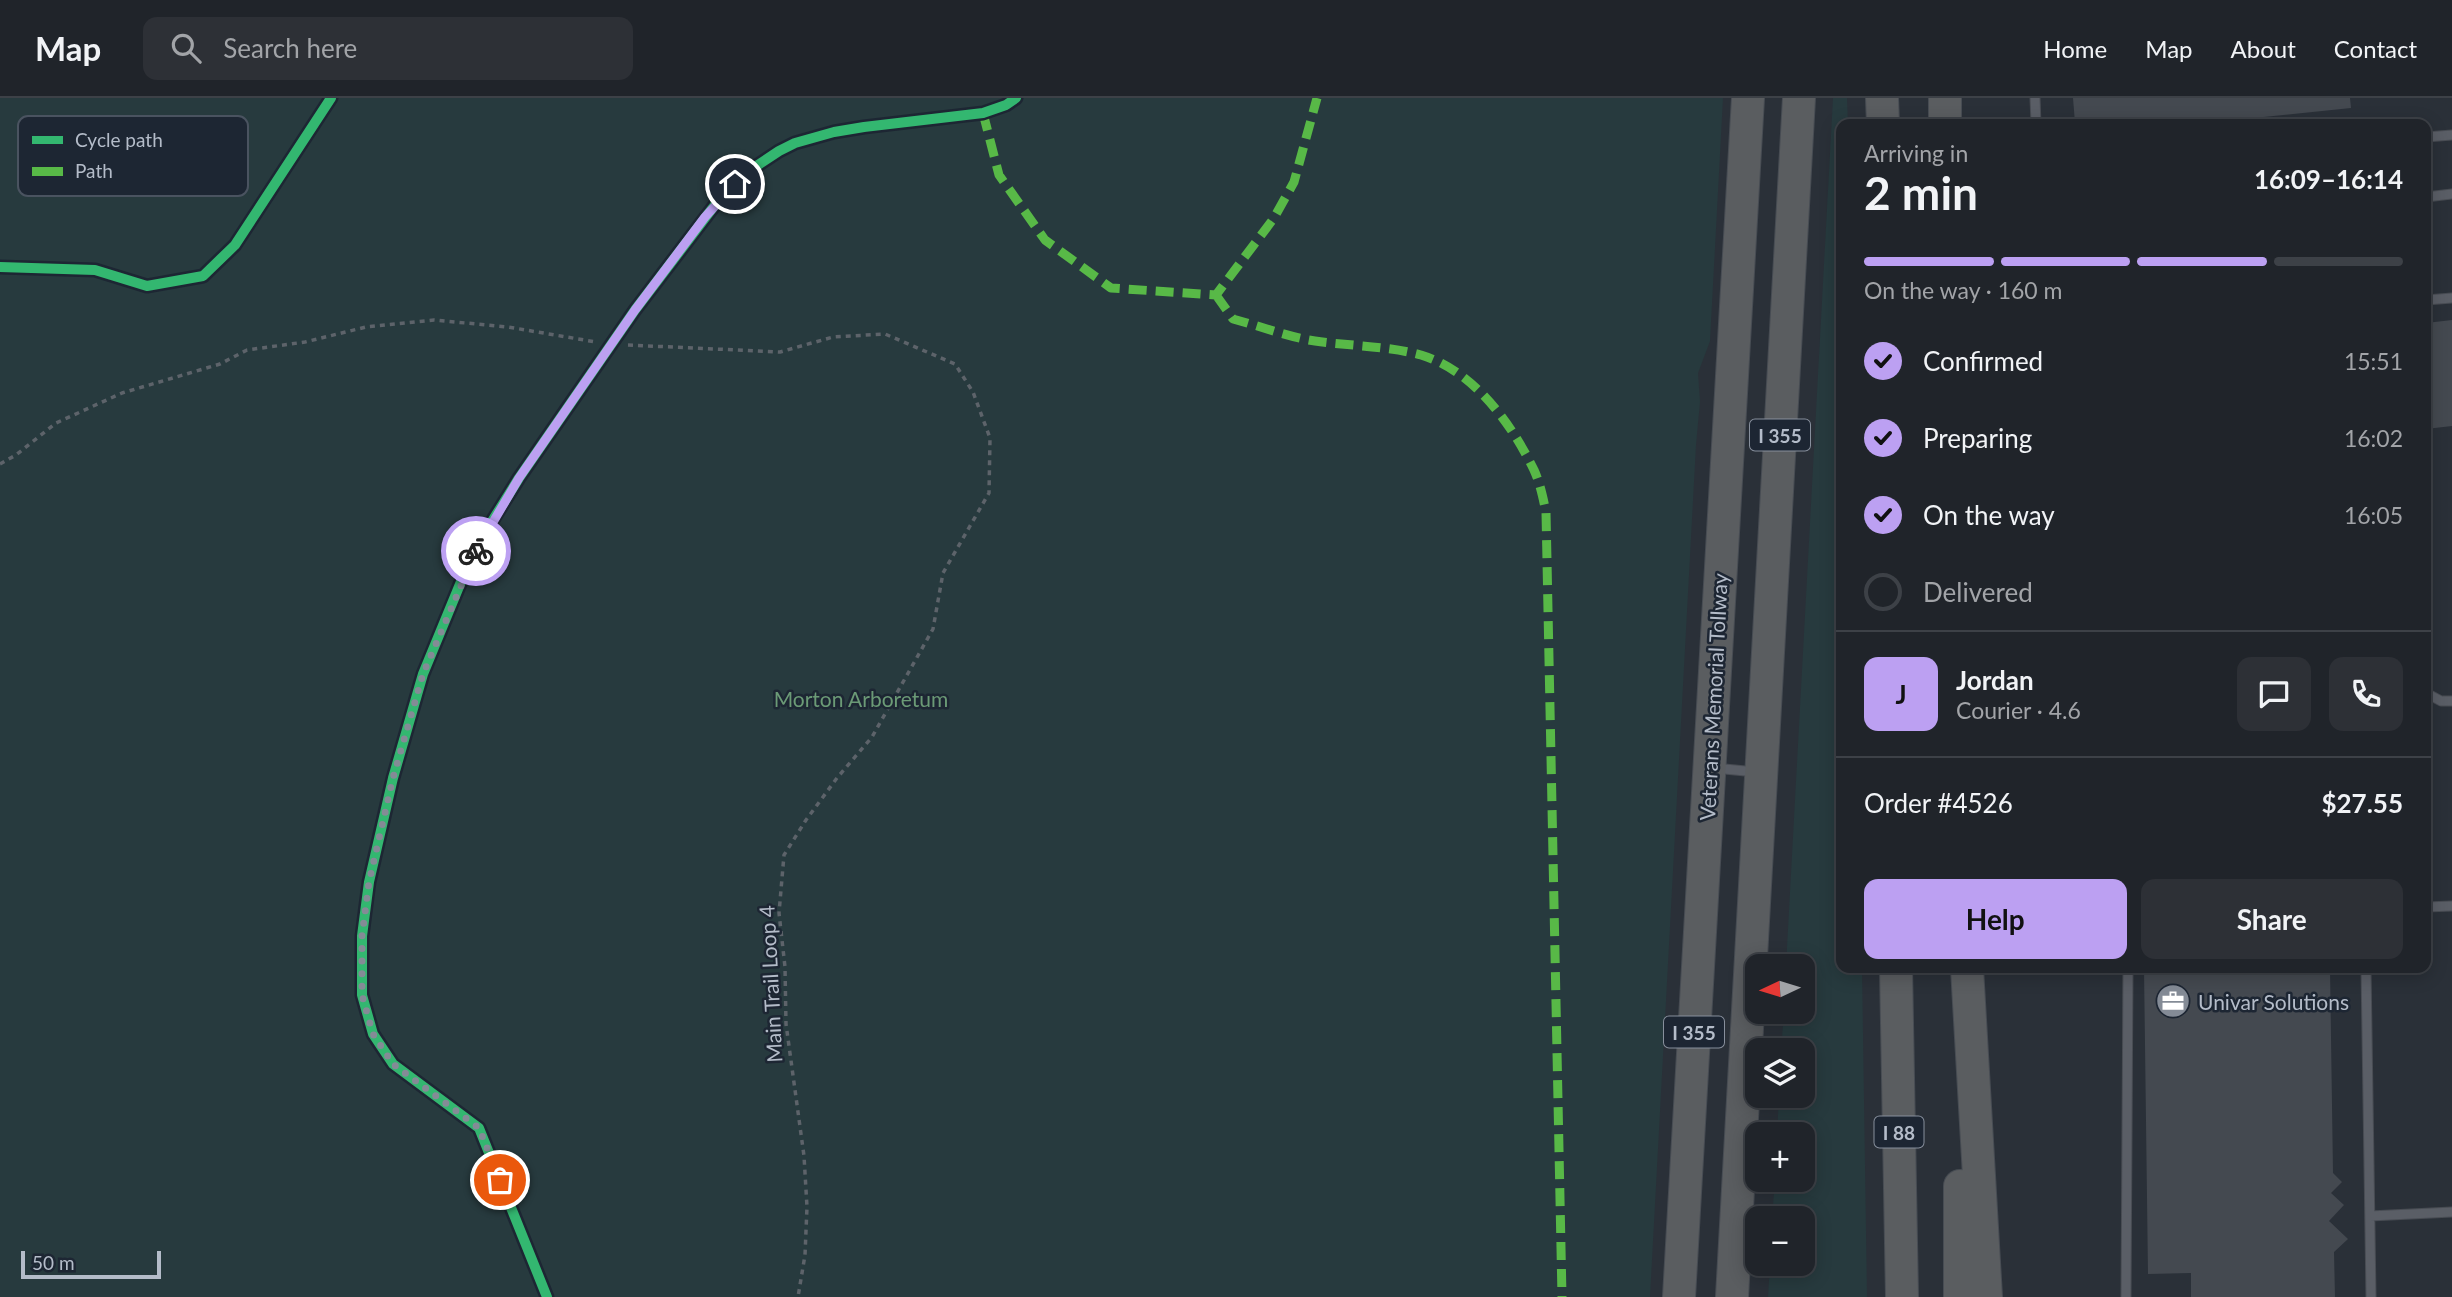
<!DOCTYPE html>
<meta charset="utf-8">
<style>
body{margin:0;font-family:Lato,sans-serif;background:#2d3036;color:#f1f3f6;height:100vh;display:flex;flex-direction:column;font-size:26px;white-space:nowrap}
*{box-sizing:border-box;margin:0}
p{font-size:23px;color:#a2a4a8}
.icon{flex:none;width:38px;height:38px;fill:none;stroke:currentColor;stroke-width:2;stroke-linecap:round;stroke-linejoin:round}
.map{position:relative;flex:1;overflow:hidden}
.details{position:absolute;left:1836px;top:21px;width:595px;height:854px;display:flex;flex-direction:column;background:#20242a;border-radius:14px;box-shadow:0 4px 18px #0003,0 0 0 2px #3d4147}
.details>*{flex:none}
.needle{width:46px;rotate:266deg}
.controls{position:absolute;left:1745px;top:856px;display:grid;gap:14px}
.controls a{display:grid;place-items:center;width:70px;height:70px;border-radius:14px;background:#20242a;box-shadow:0 4px 18px #0003,0 0 0 2px #3d4147;font-size:35px}
.scale{position:absolute;left:21px;bottom:18px;width:140px;box-sizing:border-box;padding-left:7px;border:4px solid #b4bcc9;border-top:0;font-size:19px;line-height:24px;white-space:nowrap;color:#b4bcc9;-webkit-text-stroke:5px #1d2633;paint-order:stroke}
.pin{position:absolute;display:grid;place-items:center;width:60px;height:60px;color:#fff;margin:-30px;border:4px solid #fff;border-radius:50%;box-shadow:0 2px 7px #0007}
.courier{position:absolute;display:grid;place-items:center;width:70px;height:70px;margin:-35px;border:5px solid #bca0f2;border-radius:50%;background:#fff;color:#222;box-shadow:0 2px 9px #0007}
.overview em{font-style:normal;font-weight:700}
.overview div{display:flex;flex-direction:column-reverse}
.overview{display:flex;align-items:center;justify-content:space-between;height:119px;padding:0 28px}
h1{font-size:46px;font-weight:700;line-height:52px}
.bar{display:grid;grid-template-columns:repeat(4,1fr);gap:10px 7px;align-content:center;height:84px;padding:0 28px}
.bar i{height:9px;border-radius:5px;background:#3d4147}
.bar .active{background:#bca0f2}
.bar p{grid-column:span 4}
.line{display:flex;align-items:center;gap:18px;padding:0 28px;border-top:2px solid #3d4147}
.line div{flex:1}
.round{display:grid;place-items:center;flex:none;width:74px;height:74px;border-radius:14px;background:#2d3036}
ol{padding:0 28px;list-style:none}
li{display:flex;align-items:center;gap:21px;height:77px}
li p{margin-inline-start:auto}
li .icon{padding:7px;border-radius:50%;background:#bca0f2;color:#111;stroke-width:4}
li:last-child{color:#a2a4a8}
li i{width:38px;height:38px;border:4px solid #3d4147;border-radius:50%}
.cta{display:flex;gap:14px;margin-top:auto;padding:14px 28px}
.cta a{flex:1;height:80px;border-radius:14px;background:#bca0f2;color:#111;font-size:28px;font-weight:700;line-height:80px;text-align:center}
.cta a+a{background:#2d3036;color:#f1f3f6}
header{display:flex;align-items:center;gap:42px;box-sizing:border-box;height:98px;padding:0 35px;background:#20242a;border-bottom:2px solid #3d4147}
header strong{font-size:33px}
nav{display:flex;gap:38px;margin-inline-start:auto;font-size:24px}
.search{width:490px;height:63px;background:#2d3036;display:flex;align-items:center;gap:18px;box-sizing:border-box;padding:0 24px;border-radius:14px;color:#a2a4a8;font-size:26px}
.map>svg:first-child{display:block}
</style>
<header>
<strong>Map</strong>
<div class="search"><svg class="icon" aria-label="search" viewBox="0 0 24 24"><circle cx="10" cy="10" r="6"/><path d="M15 15l6 6"/></svg>Search here</div>
<nav><a>Home</a><a>Map</a><a>About</a><a>Contact</a></nav>
</header>
<div class="map">
<svg width="2452" height="1199" viewBox="0 0 2452 1199">
<rect width="100%" height="100%" fill="#2a3038"/>
<path fill="#273a3e" d="M0,0H1723L1710,243L1698,275L1700,304L1696,347L1650,1199H0Z
M1833,0H1847L1848,26H1841V870H1862L1867,1199H1768L1770,1166H1802V1120H1772L1775,1082H1802V1036H1777L1779,998H1802V952H1781L1784,914H1802V868H1786Z"/>
<path fill="#444950" d="M2073,0H2350L2351,10L2195,26H2129L2128,20L2075,25Z
M2452,222V328L2426,331V225Z
M2144,870H2330L2333,1075L2342,1084L2331,1095L2344,1107L2329,1123L2348,1141L2334,1154L2335,1199H2191V1175L2148,1176Z"/>
<g fill="none" stroke-linecap="round" stroke-linejoin="round">
<g stroke="#484c53" stroke-width="11">
<path id="service" d="M2035,0L2036,26
M2426,39L2452,37
M2426,99L2452,96
M0,169L95,172L147,188L203,178L235,147L331,0
M2426,202L2452,200
M2426,595L2441,603H2452
M1714,670L1756,674
M2426,809L2452,808
M2366,870L2371,1199
M2370,1118L2452,1114
M547,1199L479,1030L393,966L373,936L362,897V838L369,784L393,680L423,576L465,474L491,425L519,380L635,212L721,99L749,73L779,53L795,45L834,34L864,29L983,15L1006,7L1016,0
M2126,1199L2128,870"/>
</g>
<g stroke="#474c53" stroke-width="34">
<path id="motorway" d="M1882,0L1883,26
M1945,0V26
M1896,870L1902,1199
M1967,870L1986,1199
M1679,1199L1748,0
M1732,1199L1799,0
M1960,1199V1088"/>
</g>
<path stroke="#5d636a" stroke-width="3.5" stroke-dasharray="5 5" stroke-linecap="butt" d="M628,247L780,254L833,239L885,236L955,266L973,294L990,340L989,395L943,475L933,531L872,639L837,680L806,722L784,757L779,815L785,869L786,926L804,1058L807,1109L805,1157L798,1199
M0,366L16,357L56,325L122,295L220,266L247,252L305,244L366,229L434,222L508,229L596,244"/>
<use href="#service" stroke="#5a5e66" stroke-width="9"/>
<use href="#motorway" stroke="#5a5d60" stroke-width="32"/>
<path stroke="#58b947" stroke-width="9" stroke-dasharray="18 9" stroke-linecap="butt" d="M983,15L999,77L1045,142L1111,190L1216,197L1274,120L1294,84L1317,0
M1216,197L1233,221C1260,228 1288,239 1315,243C1350,248 1388,248 1421,257C1474,273 1511,325 1534,372C1540,385 1543,400 1546,414L1562,1199"/>
<g stroke="#1d2633" stroke-width="15">
<path id="cycleway" d="M0,169L95,172L147,188L203,178L235,147L331,0
M547,1199L479,1030L393,966L373,936L362,897V838L369,784L393,680L423,576L465,474L491,425L519,380L635,212L721,99L749,73L779,53L795,45L834,34L864,29L983,15L1006,7L1016,0"/>
</g>
<use href="#cycleway" stroke="#33b770" stroke-width="10"/>
</g>
<g fill="none" stroke-linecap="round" stroke-linejoin="round">
<path stroke="#848b96" stroke-width="7" stroke-dasharray="0 12.6" d="M476,453L423,576L393,680L369,784L362,838V897L373,936L393,966L479,1030L500,1082"/>
<path stroke="#bca0f2" stroke-width="9" d="M476,453L519,380L635,212L705,119L735,86"/>
</g>
<defs>
<g id="office-disc" transform="scale(1.75)"><circle r="9.5" fill="#848b96" stroke="#1d2633"/><path d="M-6-3h4V-5.5h4V-3h4V5H-6ZM-1-4.5V-3h2v-1.5ZM-6 0V1H6V0Z" fill="#fff"/></g>
</defs>
<g fill-rule="evenodd">
<use href="#office-disc" x="2173" y="903"/>
</g>
<g text-anchor="middle" dominant-baseline="central" stroke-width="5" stroke-linejoin="round" paint-order="stroke">
<g fill="#1d2633" stroke="#878f9c" stroke-width="2">
<rect x="1750" y="321.5" width="60" height="31" rx="5"/>
<rect x="1664" y="918.5" width="60" height="31" rx="5"/>
<rect x="1874.5" y="1018.5" width="49" height="31" rx="5"/>
</g>
<g font-size="19" font-weight="bold" fill="#b4bcc9">
<text x="1780" y="337">I 355</text>
<text x="1694" y="934">I 355</text>
<text x="1899" y="1034">I 88</text>
</g>
<g font-size="21" fill="#b4bcc9" stroke="#1d2633">
<text transform="translate(1713 599) rotate(-87)">Veterans Memorial Tollway</text>
<text transform="translate(770 886) rotate(-93)">Main Trail Loop 4</text>
</g>
<g font-size="21" fill="#6b9a76" stroke="#1d2633">
<text x="861" y="600">Morton Arboretum</text>
</g>
<g font-size="21" fill="#b4bcc9" stroke="#1d2633" text-anchor="start">
<text x="2198" y="903">Univar Solutions</text>
</g>
</g>
<rect x="18" y="18" width="230" height="80" rx="10" fill="#1d2633" stroke="#4a5360" stroke-width="2"/>
<rect x="32" y="38" width="31" height="8" fill="#33b770"/>
<rect x="32" y="69" width="31" height="9" fill="#58b947"/>
<g font-size="19" fill="#b4bcc9">
<text x="75" y="49">Cycle path</text>
<text x="75" y="80">Path</text>
</g>
</svg>
<div class="controls">
<a><svg class="needle" viewBox="-14 -14 28 28"><path d="M0-13l5 13h-10z" fill="#e53935"/><path d="M0 13l5-13h-10z" fill="#a2a4a8"/></svg></a>
<a><svg class="icon" aria-label="layers" viewBox="0 0 24 24"><path d="M12 4l9 5-9 5-9-5zM3 14l9 5 9-5"/></svg></a>
<a>+</a>
<a>−</a>
</div>
<div class="scale">50 m</div>
<div class="pin" style="left:500px;top:1082px;background:#ea580c"><svg class="icon" aria-label="bag" viewBox="0 0 24 24"><path d="M5 8h14l-1 12H6zM9 8a3 3 0 0 1 6 0"/></svg></div>
<div class="pin" style="left:735px;top:86px;background:#1f2937"><svg class="icon" aria-label="home" viewBox="0 0 24 24"><path d="M3 11l9-7 9 7M6 9v11h12V9"/></svg></div>
<div class="courier" style="left:476px;top:453px"><svg class="icon" aria-label="bike" viewBox="0 0 24 24"><circle cx="6" cy="16" r="4"/><circle cx="18" cy="16" r="4"/><path d="M6 16l4-8h5l3 8M10 8l3 8H6M13 5h3"/></svg></div>
<section class="details">
<div class="overview"><div><h1>2 min</h1><p>Arriving in</p></div><em>16:09–16:14</em></div>
<div class="bar"><i class="active"></i><i class="active"></i><i class="active"></i><i></i><p>On the way · 160 m</p></div>
<ol>
<li><svg class="icon" aria-label="check" viewBox="0 0 24 24"><path d="M5 12l5 5 9-10"/></svg>Confirmed<p>15:51</p></li>
<li><svg class="icon" aria-label="check" viewBox="0 0 24 24"><path d="M5 12l5 5 9-10"/></svg>Preparing<p>16:02</p></li>
<li><svg class="icon" aria-label="check" viewBox="0 0 24 24"><path d="M5 12l5 5 9-10"/></svg>On the way<p>16:05</p></li>
<li><i></i>Delivered</li>
</ol>
<div class="line" style="height:126px"><b class="round" style="background:#bca0f2;color:#111">J</b><div><b>Jordan</b><p>Courier · 4.6</p></div><a class="round"><svg class="icon" aria-label="chat" viewBox="0 0 24 24"><path d="M4 5h16v11H9l-5 4z"/></svg></a><a class="round"><svg class="icon" aria-label="phone" viewBox="0 0 24 24"><path d="M5 4h4l2 5-3 2q2 4 5 5l2-3 5 2v4C11 20 4 13 5 4z"/></svg></a></div>
<div class="line" style="height:91px"><div>Order #4526</div><b>$27.55</b></div>
<div class="cta"><a>Help</a><a>Share</a></div>
</section>
</div>
